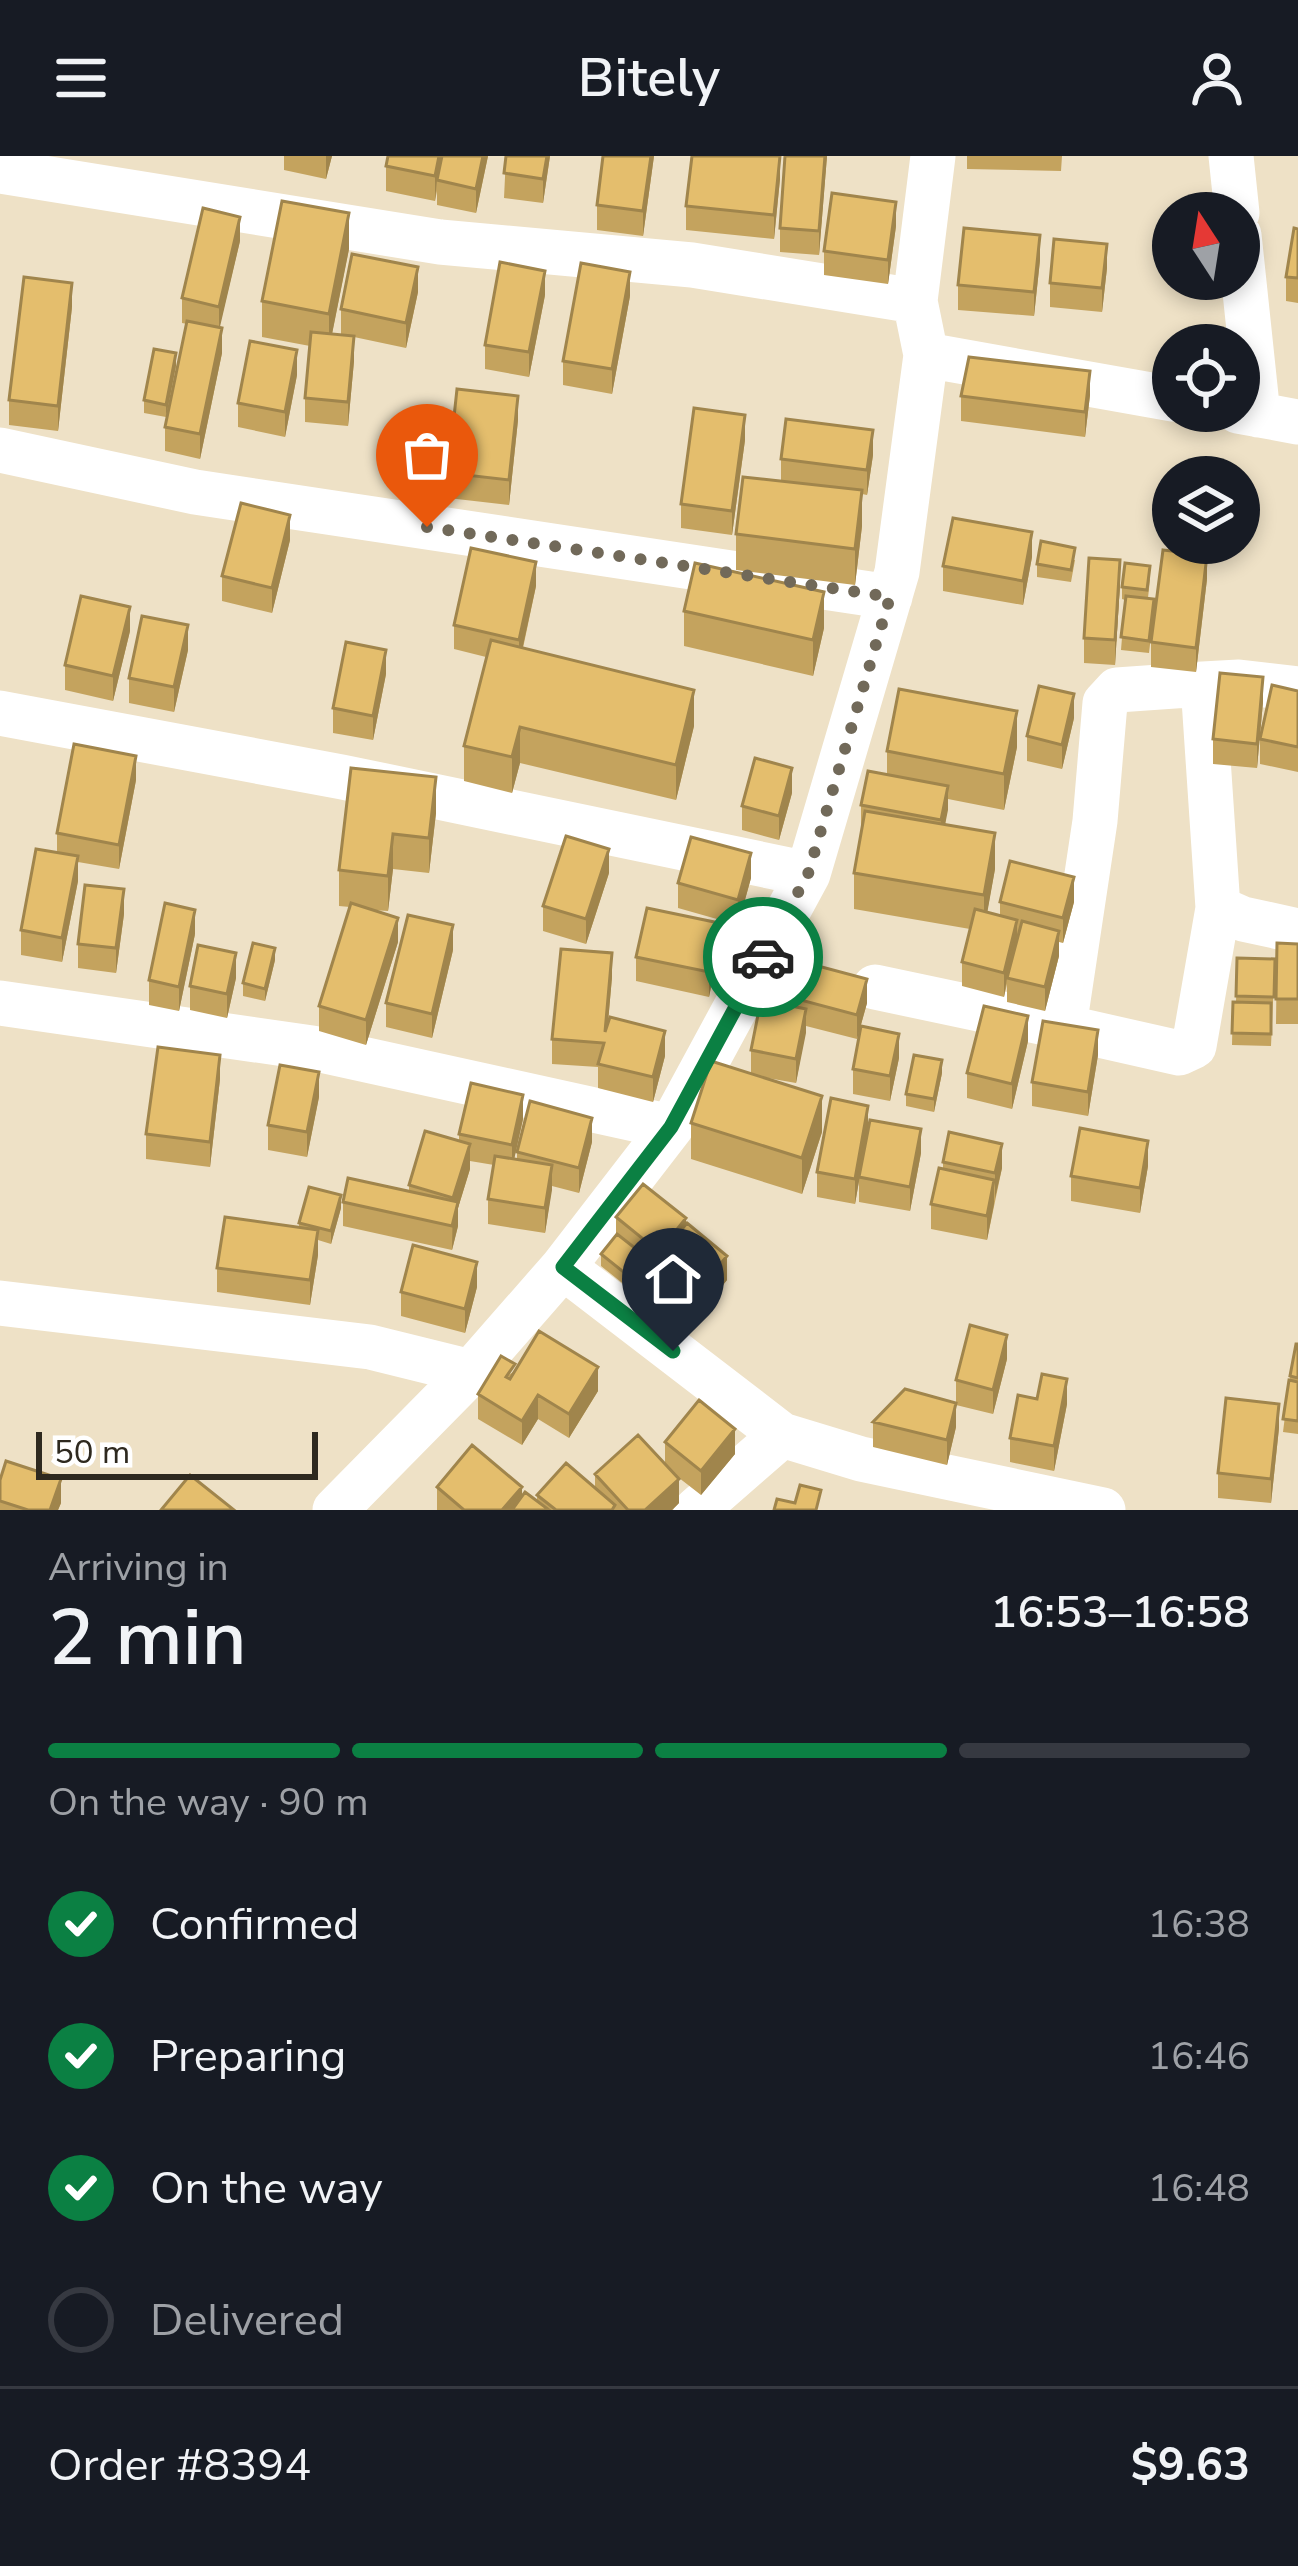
<!DOCTYPE html>
<meta charset="utf-8">
<style>
body{margin:0;font-family:"Nunito Sans",sans-serif;background:#242831;color:#f1f3f6;height:100vh;display:flex;flex-direction:column;font-size:45px;white-space:nowrap}
*{box-sizing:border-box;margin:0}
p{font-size:39px;color:#9ea1a6}
.icon{flex:none;width:66px;height:66px;fill:none;stroke:currentColor;stroke-width:2;stroke-linecap:round;stroke-linejoin:round}
.map{position:relative;height:1354px;overflow:hidden}
.details{display:flex;flex-direction:column;background:#171b24;flex:1}
.details>*{flex:none}
.needle{width:78px;rotate:348deg}
.fabs{position:absolute;left:1152px;top:36px;display:grid;gap:24px}
.fabs a{display:grid;place-items:center;width:108px;height:108px;border-radius:50%;background:#171b24;box-shadow:0 6px 18px #0003;font-size:60px}
.scale{position:absolute;left:36px;bottom:30px;width:282px;box-sizing:border-box;padding-left:12px;border:6px solid #2e291f;border-top:0;font-size:33px;line-height:42px;white-space:nowrap;color:#2e291f;-webkit-text-stroke:9px #fff;paint-order:stroke}
.pin{position:absolute;display:grid;place-items:center;width:102px;height:102px;color:#fff;margin:-123px -51px;border-radius:50% 50% 50% 0;rotate:-45deg;box-shadow:0 0 12px #0007}
.pin .icon{rotate:45deg}
.courier{position:absolute;display:grid;place-items:center;width:120px;height:120px;margin:-60px;border:9px solid #0b8043;border-radius:50%;background:#fff;color:#222;box-shadow:0 3px 15px #0007}
.summary em{font-style:normal;font-weight:600}
.summary div{display:flex;flex-direction:column-reverse}
.summary{display:flex;align-items:center;justify-content:space-between;height:204px;padding:0 48px}
h1{font-size:78px;font-weight:600;line-height:90px}
.bar{display:grid;grid-template-columns:repeat(4,1fr);gap:18px 12px;align-content:center;height:144px;padding:0 48px}
.bar i{height:15px;border-radius:9px;background:#363941}
.bar .current{background:#0b8043}
.bar p{grid-column:span 4}
.line{display:flex;align-items:center;gap:30px;padding:0 48px;border-top:3px solid #363941}
.line div{flex:1}
ol{padding:0 48px;list-style:none}
li{display:flex;align-items:center;gap:36px;height:132px}
li p{margin-inline-start:auto}
li .icon{padding:12px;border-radius:50%;background:#0b8043;color:#fff;stroke-width:4}
li:last-child{color:#9ea1a6}
li i{width:66px;height:66px;border:6px solid #363941;border-radius:50%}
header{display:flex;justify-content:space-between;align-items:center;height:156px;padding:0 48px;background:#171b24;font-size:54px;font-weight:600}
.map>svg:first-child{display:block}
</style>
<header><svg class="icon" aria-label="menu" viewBox="0 0 24 24"><path d="M4 6h16M4 12h16M4 18h16"/></svg>Bitely<svg class="icon" aria-label="person" viewBox="0 0 24 24"><circle cx="12" cy="8" r="4"/><path d="M4 21q1-7 8-7t8 7"/></svg></header>
<div class="map">
<svg width="1298" height="1354" viewBox="0 0 1298 1354">
<rect width="100%" height="100%" fill="#eee1c6"/>
<g fill="none" stroke-linecap="round" stroke-linejoin="round">
<path stroke="#fff" stroke-width="45" d="M1231,0L1237,57
M0,15L440,86L692,109L915,145
M1239,79L1258,259
M926,199L1173,243
M1238,255L1298,266
M0,294L195,336L890,441
M1203,528L1117,534L1105,547L1095,665L1064,871L1179,897L1194,890L1218,752
M1298,533L1239,526L1203,528L1218,752L1243,763L1298,775
M0,557L342,621L808,718
M875,831L1064,871
M0,847L312,892L671,971
M563,1111L782,1279L861,1303L1103,1354
M0,1147L370,1191L471,1216
M335,1354L471,1216L563,1111L671,971L808,718L897,416L926,199L915,145L933,0
M696,1354L782,1279"/>
</g>
<path fill="#c4a35e" d="M284,0H332L326,23L284,14Z
M488,0L476,57L437,49V35L435,45L386,35V10Z
M506,0H550L543,47L504,42Z
M603,0H654L643,80L597,74V49Z
M827,0L819,99L780,96V72Z
M967,0H1062L1061,15L967,13Z
M780,23L774,83L686,74V50Z
M896,70L888,128L824,119V95Z
M1298,73V147L1286,145V121Z
M240,85L219,172L222,197L200,303L165,295V271L187,168L182,167V142Z
M349,93L332,178L349,180L341,178V153L418,136L406,192L354,181V205L348,270L305,266V242L310,190L262,181V145Z
M1040,104L1034,160L958,154V129Z
M1107,112L1102,156L1050,151V127Z
M545,139L529,221L485,213V189Z
M630,140L612,238L563,229V205Z
M72,151L58,275L9,269V244Z
M176,210L166,261L144,257V244Z
M297,219L285,281L238,271V247Z
M1090,239L1085,281L961,265V240Z
M518,264L509,349L448,342V317Z
M745,284L732,379L681,372V348Z
M873,299L867,339L862,338V370L855,429L736,414V378L781,325V303Z
M290,384L272,457L222,445V420Z
M1032,401L1023,449L943,435V410Z
M1075,404L1071,426L1037,421V408Z
M1150,423L1148,442L1154,455L1149,497L1121,494L1125,444L1122,443V431Z
M1207,423L1196,516L1151,511V486Z
M1120,428L1115,509L1084,507V482Z
M536,430L523,492L694,570L676,644L520,607L512,637L464,625V590L486,501L454,493V469Z
M684,455L824,472L813,520L684,490Z
M130,475L113,545L65,534V509Z
M188,494L174,556L129,547V522Z
M386,518L373,584L333,577V552Z
M1298,535V616L1260,608V583Z
M1263,546L1257,612L1213,608V583Z
M1074,562L1062,613L1027,605V580Z
M1017,591L1004,654L948,643L945,669L995,713L987,756L1000,759V746H1074L1063,787L1059,786V800L1045,855L1007,846V828L1004,841L962,830V806L970,773L854,753V717L861,674V649L887,618V595Z
M351,612L436,657L429,717L393,713L388,755L372,754L398,786L366,889L319,875V850L350,751L339,750V714Z
M136,624L119,713L78,706V725L62,806L21,799V774L57,697V677Z
M792,637L779,684L742,674V650Z
M609,717L586,788L543,775V750Z
M751,722L738,769L678,752V727Z
M124,758L116,817L78,812V788Z
M195,778L179,855L149,849V824Z
M1277,787L1298,788V868H1276Z
M719,792L709,841L636,825V801Z
M453,794L432,882L386,871V847Z
M1237,802L1275,803L1271,890L1232,889L1233,846H1236Z
M275,804L265,845L243,840V827Z
M612,821L608,867L665,900L653,946L598,932V911L552,908V883Z
M236,822L227,862L190,854V830Z
M793,842L867,847L857,883L806,870L796,927L757,920L822,976L802,1038L691,1003V967L751,918V894L793,850Z
M1028,885L1012,953L967,942V917Z
M1098,899L1088,960L1032,950V926Z
M899,902L890,945L853,938V913Z
M942,917L934,956L906,950V938Z
M220,923L210,1011L146,1003V978Z
M319,941L307,1001L268,994V969Z
M523,963L514,1003L517,1004V996L592,986L579,1037L552,1030L545,1077L488,1068V1043L494,1009L470,1005V1013L458,1052V1070L452,1094L343,1070V1046L409,1035V1029L459,985V978Z
M868,971L921,997L910,1055L859,1046V1025L855,1048L817,1041V1016Z
M943,1006L1002,1012L987,1084L931,1073V1048L943,1013Z
M1148,1010L1140,1057L1071,1045V1020Z
M341,1052L331,1088L318,1084V1099L310,1149L217,1136V1112L299,1072V1067Z
M616,1061L686,1069L727,1124L683,1178L643,1145V1139L641,1142L601,1110V1098L616,1079Z
M477,1131L465,1177L401,1160V1136Z
M1298,1188V1278L1283,1276L1290,1220Z
M1007,1203L993,1258L956,1249V1271L947,1309L873,1291V1266L956,1247V1224Z
M515,1215L598,1235L569,1282L538,1263L522,1289L478,1263V1238Z
M1037,1243L1067,1248L1054,1315L1010,1306V1282Z
M1279,1272L1271,1347L1218,1342V1317Z
M665,1286L735,1298L701,1339L674,1318L679,1347L672,1354H437V1331L522,1341L537,1345V1339L595,1332V1318L665,1308Z
M0,1324L61,1347L58,1354H0Z"/>
<path fill="#a0854c" d="M326,0H332L326,23Z
M439,0H444L437,24L435,45V20Z
M483,0H488L476,57V33Z
M547,0H550L543,47V23Z
M651,0H654L643,80V55Z
M780,0V23L774,83V59Z
M825,0H827L819,99V75Z
M896,46V70L888,128V104Z
M349,57V93L329,193V158Z
M240,61V85L219,175V151Z
M1040,79V104L1034,160V136Z
M1107,88V112L1102,156V132Z
M418,111V136L406,192V167Z
M545,115V139L529,221V196Z
M630,116V140L612,238V213Z
M72,127V151L58,275V250Z
M222,172V197L200,303V278Z
M354,180V205L348,270V246Z
M297,194V219L285,281V256Z
M176,197V210L166,261V249Z
M1090,215V239L1085,281V256Z
M518,240V264L509,349V324Z
M745,259V284L732,379V355Z
M873,274V299L867,339V314Z
M862,334V370L855,429V393Z
M290,359V384L272,457V432Z
M1032,376V401L1023,449V425Z
M1207,399V423L1196,516V492Z
M1120,404V428L1115,509V484Z
M536,406V430L519,508V484Z
M824,436V472L813,520V484Z
M130,451V475L113,545V520Z
M188,469V494L174,556V531Z
M386,494V518L373,584V560Z
M1263,521V546L1257,612V588Z
M694,534V570L676,644V609Z
M1074,538V562L1062,613V589Z
M1017,555V591L1004,654V618Z
M520,571V607L512,637V601Z
M136,600V624L119,713V689Z
M792,612V637L779,684V660Z
M436,621V657L429,717V682Z
M948,630V654L941,689V664Z
M995,677V713L984,775V739Z
M393,678V713L388,755V720Z
M609,693V717L586,788V763Z
M751,697V722L738,769V744Z
M78,700V725L62,806V782Z
M1074,721V746L1063,787V762Z
M124,733V758L116,817V792Z
M195,754V778L179,855V831Z
M398,762V786L366,889V864Z
M1017,764V788L1007,822L1004,841V817Z
M719,767V792L709,841V816Z
M453,769V794L432,882V858Z
M1059,775V800L1045,855V831Z
M275,792V804L265,845V833Z
M236,797V822L227,862V838Z
M612,797V821L605,900V876Z
M867,823V847L857,883V859Z
M806,853V877L796,927V903Z
M1028,860V885L1012,953V928Z
M1098,874V899L1088,960V936Z
M665,875V900L653,946V921Z
M899,878V902L890,945V920Z
M220,899V923L210,1011V986Z
M942,904V917L934,956V943Z
M319,916V941L307,1001V976Z
M523,939V963L512,1013V989Z
M822,940V976L802,1038V1002Z
M868,950V974L855,1048V1023Z
M592,962V986L579,1037V1012Z
M921,973V997L910,1055V1031Z
M1148,985V1010L1140,1057V1032Z
M470,988V1013L458,1052V1070L452,1094L453,1042Z
M1002,988V1012L995,1042V1017Z
M552,1009V1034L545,1077V1052Z
M994,1024V1048L987,1084V1060Z
M341,1039V1052L331,1088V1075Z
M686,1062V1087L659,1120V1096Z
M318,1074V1099L310,1149V1124Z
M727,1100V1124L683,1178V1153Z
M477,1106V1131L465,1177V1153Z
M1007,1179V1203L993,1258V1234Z
M598,1211V1235L569,1282V1258Z
M1067,1223V1248L1054,1315V1290Z
M538,1239V1263L522,1289V1265Z
M956,1247V1271L947,1309V1284Z
M1279,1248V1272L1271,1347V1323Z
M735,1273V1298L701,1339V1315Z
M61,1323V1347L58,1354H50Z
M679,1323V1347L672,1354H645Z
M522,1331V1354H502Z"/>
<path fill="#e4be6d" stroke="#a0854c" stroke-width="3" d="M388,0H439L435,20L386,10Z
M442,0H483L476,33L437,24Z
M506,0H547L543,23L504,17Z
M603,0H651L643,55L597,49Z
M692,0H780L774,59L686,50Z
M785,0H825L819,75L780,72Z
M832,37L896,46L888,104L824,95Z
M282,45L349,57L329,158L262,145Z
M203,52L240,61L219,151L182,142Z
M964,72L1040,79L1034,136L958,129Z
M1294,72L1298,73V122L1286,121Z
M1054,83L1107,88L1102,132L1050,127Z
M352,98L418,111L406,167L341,153Z
M500,106L545,115L529,196L485,189Z
M581,107L630,116L612,213L563,205Z
M24,121L72,127L58,250L9,244Z
M187,165L222,172L200,278L165,271Z
M311,176L354,180L348,246L305,242Z
M250,185L297,194L285,256L238,247Z
M154,193L176,197L166,249L144,244Z
M969,201L1090,215L1085,256L961,240Z
M457,233L518,240L509,324L448,317Z
M694,252L745,259L732,355L681,348Z
M786,263L873,274L867,314L781,303Z
M743,321L862,334L855,393L736,378Z
M241,347L290,359L272,432L222,420Z
M953,362L1032,376L1023,425L943,410Z
M1041,385L1075,392L1071,414L1037,408Z
M471,392L536,406L519,484L454,469Z
M1163,394L1207,399L1196,492L1151,486Z
M1089,402L1120,404L1115,484L1084,482Z
M695,407L824,436L813,484L684,455Z
M1125,407L1150,410L1147,434L1122,431Z
M81,440L130,451L113,520L65,509Z
M1126,440L1154,443L1149,485L1121,481Z
M142,460L188,469L174,531L129,522Z
M491,484L694,534L676,609L520,571L512,601L464,590Z
M346,486L386,494L373,560L333,552Z
M1220,517L1263,521L1257,588L1213,583Z
M1272,529L1298,535V591L1260,583Z
M1039,530L1074,538L1062,589L1027,580Z
M899,533L1017,555L1004,618L887,595Z
M74,588L136,600L119,689L57,677Z
M755,602L792,612L779,660L742,650Z
M351,612L436,621L429,682L393,678L388,720L339,714Z
M868,615L948,630L941,664L861,649Z
M865,655L995,677L984,739L854,717Z
M566,680L609,693L586,763L543,750Z
M691,681L751,697L738,744L678,727Z
M36,693L78,700L62,782L21,774Z
M1010,705L1074,721L1063,762L1000,746Z
M85,729L124,733L116,792L78,788Z
M165,747L195,754L179,831L149,824Z
M351,747L398,762L366,864L319,850Z
M647,752L719,767L709,816L636,801Z
M975,753L1017,764L1004,817L962,806Z
M408,759L453,769L432,858L386,847Z
M1022,765L1059,775L1045,831L1007,822Z
M253,787L275,792L265,833L243,827Z
M1277,787L1298,788V843H1276Z
M198,789L236,797L227,838L190,830Z
M561,793L612,797L605,876L610,861L665,875L653,921L598,908L604,887L552,883Z
M1237,802L1275,803L1274,841L1236,840Z
M803,806L867,823L857,859L793,842Z
M761,844L806,853L796,903L751,894Z
M1233,846L1271,847V878L1232,877Z
M984,850L1028,860L1012,928L967,917Z
M1043,865L1098,874L1088,936L1032,926Z
M861,870L899,878L890,920L853,913Z
M158,891L220,899L210,986L146,978Z
M914,899L942,904L934,943L906,938Z
M711,905L822,940L802,1002L691,967Z
M280,909L319,916L307,976L268,969Z
M471,927L523,939L512,989L459,978Z
M831,942L868,950L855,1023L817,1016Z
M530,945L592,962L579,1012L517,996Z
M870,964L921,973L910,1031L859,1021Z
M1080,972L1148,985L1140,1032L1071,1020Z
M425,975L470,988L453,1042L409,1029Z
M949,976L1002,988L995,1017L943,1006Z
M495,1000L552,1009L545,1052L488,1043Z
M939,1012L994,1024L987,1060L931,1048Z
M348,1022L458,1046L452,1070L343,1046Z
M643,1028L686,1062L659,1096L616,1061Z
M309,1031L341,1039L331,1075L299,1067Z
M225,1061L318,1074L310,1124L217,1112Z
M687,1067L727,1100L683,1153L643,1121Z
M617,1078L654,1107L643,1121V1126L641,1130L601,1098Z
M413,1089L477,1106L465,1153L401,1136Z
M970,1169L1007,1179L993,1234L956,1224Z
M539,1175L598,1211L569,1258L538,1239L522,1265L478,1238L501,1200L515,1208L506,1221L510,1223Z
M1296,1188H1298V1222L1290,1220Z
M1042,1218L1067,1223L1054,1290L1010,1282L1018,1239L1037,1243Z
M1289,1224L1298,1226V1265L1283,1263Z
M905,1233L956,1247L947,1284L873,1266Z
M1226,1242L1279,1248L1271,1323L1218,1317Z
M699,1244L735,1273L701,1315L665,1286Z
M638,1279L679,1323L645,1354H628L595,1318Z
M472,1289L522,1331L502,1354H464L437,1331Z
M6,1305L61,1323L50,1354H28L0,1345V1324Z
M566,1307L615,1349L612,1354H556L537,1339Z
M190,1319L234,1354H161Z
M800,1329L821,1334L816,1354H774L777,1343L795,1347Z
M525,1336L549,1354H512Z"/>
<g fill="none" stroke-linecap="round" stroke-linejoin="round">
<path stroke="#716959" stroke-width="12" stroke-dasharray="0 21.6" d="M427,371L890,441L808,718L763,801"/>
<path stroke="#0b8043" stroke-width="15" d="M673,1195L563,1111L671,971L763,801"/>
</g>
</svg>
<div class="fabs">
<a><svg class="needle" viewBox="-14 -14 28 28"><path d="M0-13l5 13h-10z" fill="#e53935"/><path d="M0 13l5-13h-10z" fill="#9ea1a6"/></svg></a>
<a><svg class="icon" aria-label="locate" viewBox="0 0 24 24"><circle cx="12" cy="12" r="6"/><path d="M12 2v4M12 18v4M2 12h4M18 12h4"/></svg></a>
<a><svg class="icon" aria-label="layers" viewBox="0 0 24 24"><path d="M12 4l9 5-9 5-9-5zM3 14l9 5 9-5"/></svg></a>
</div>
<div class="scale">50 m</div>
<div class="pin" style="left:427px;top:371px;background:#ea580c"><svg class="icon" aria-label="bag" viewBox="0 0 24 24"><path d="M5 8h14l-1 12H6zM9 8a3 3 0 0 1 6 0"/></svg></div>
<div class="pin" style="left:673px;top:1195px;background:#1f2937"><svg class="icon" aria-label="home" viewBox="0 0 24 24"><path d="M3 11l9-7 9 7M6 9v11h12V9"/></svg></div>
<div class="courier" style="left:763px;top:801px"><svg class="icon" aria-label="car" viewBox="0 0 24 24"><path d="M5 17H2v-5l4-1 3-4h7l3 4 3 1v5h-3M9 17h6M6 11h13"/><circle cx="7" cy="17" r="2"/><circle cx="17" cy="17" r="2"/></svg></div>
</div>
<section class="details">
<div class="summary"><div><h1>2 min</h1><p>Arriving in</p></div><em>16:53–16:58</em></div>
<div class="bar"><i class="current"></i><i class="current"></i><i class="current"></i><i></i><p>On the way · 90 m</p></div>
<ol>
<li><svg class="icon" aria-label="check" viewBox="0 0 24 24"><path d="M5 12l5 5 9-10"/></svg>Confirmed<p>16:38</p></li>
<li><svg class="icon" aria-label="check" viewBox="0 0 24 24"><path d="M5 12l5 5 9-10"/></svg>Preparing<p>16:46</p></li>
<li><svg class="icon" aria-label="check" viewBox="0 0 24 24"><path d="M5 12l5 5 9-10"/></svg>On the way<p>16:48</p></li>
<li><i></i>Delivered</li>
</ol>
<div class="line" style="height:156px"><div>Order #8394</div><b>$9.63</b></div>
</section>
